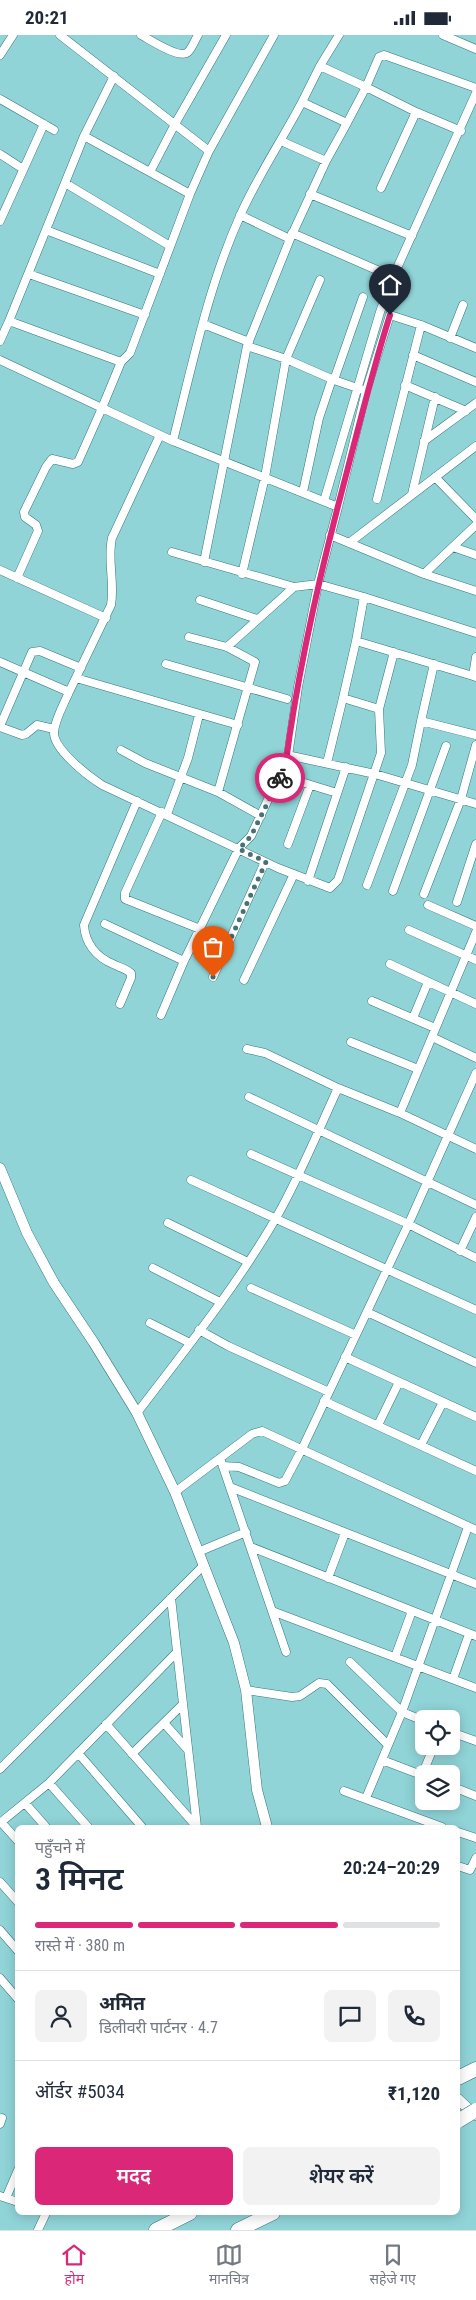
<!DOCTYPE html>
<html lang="hi">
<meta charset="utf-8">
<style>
body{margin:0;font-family:"Roboto Condensed","Noto Sans Devanagari",sans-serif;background:#f2f2f3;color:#1f2937;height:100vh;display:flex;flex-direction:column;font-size:19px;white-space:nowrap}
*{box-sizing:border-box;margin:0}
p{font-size:16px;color:#747a83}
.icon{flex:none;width:28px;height:28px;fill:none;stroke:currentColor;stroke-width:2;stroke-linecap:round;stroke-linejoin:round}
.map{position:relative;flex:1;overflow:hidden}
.side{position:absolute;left:15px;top:1790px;width:445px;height:390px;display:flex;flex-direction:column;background:#fff;border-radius:8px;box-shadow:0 2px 12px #0003}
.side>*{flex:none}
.fabs{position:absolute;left:415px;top:1675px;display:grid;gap:10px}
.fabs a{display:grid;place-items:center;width:45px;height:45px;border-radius:8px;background:#fff;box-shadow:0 2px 12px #0003;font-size:25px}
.pin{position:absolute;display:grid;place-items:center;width:42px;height:42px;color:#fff;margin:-51px -21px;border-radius:50% 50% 50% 0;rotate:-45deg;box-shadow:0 0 5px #0007}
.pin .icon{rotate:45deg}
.courier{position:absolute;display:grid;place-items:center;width:50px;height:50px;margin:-25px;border:4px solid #db2777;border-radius:50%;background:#fff;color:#222;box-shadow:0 1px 6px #0007}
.head em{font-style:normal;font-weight:600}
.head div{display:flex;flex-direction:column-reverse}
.head{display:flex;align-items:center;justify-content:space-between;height:85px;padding:0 20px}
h1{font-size:32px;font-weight:600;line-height:38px}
.bar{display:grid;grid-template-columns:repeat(4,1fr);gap:8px 5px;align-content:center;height:60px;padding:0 20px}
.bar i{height:6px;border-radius:4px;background:#e0e1e3}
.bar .on{background:#db2777}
.bar p{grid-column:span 4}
.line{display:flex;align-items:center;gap:12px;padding:0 20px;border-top:1px solid #e0e1e3}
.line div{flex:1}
.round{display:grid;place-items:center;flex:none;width:52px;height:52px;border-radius:8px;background:#f2f2f3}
.primary-button{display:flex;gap:10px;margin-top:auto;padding:10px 20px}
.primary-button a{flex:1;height:58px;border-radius:8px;background:#db2777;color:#fff;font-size:20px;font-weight:600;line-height:58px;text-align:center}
.primary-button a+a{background:#f2f2f3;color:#1f2937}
.status{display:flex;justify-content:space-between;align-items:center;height:35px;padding:0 25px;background:#fff;direction:ltr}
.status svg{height:14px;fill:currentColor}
.tabs{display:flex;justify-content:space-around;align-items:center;height:70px;border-top:1px solid #e0e1e3;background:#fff;font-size:14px;color:#747a83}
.tabs a{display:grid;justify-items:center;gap:2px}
.tabs .on{color:#db2777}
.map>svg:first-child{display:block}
</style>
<div class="status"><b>20:21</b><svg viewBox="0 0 49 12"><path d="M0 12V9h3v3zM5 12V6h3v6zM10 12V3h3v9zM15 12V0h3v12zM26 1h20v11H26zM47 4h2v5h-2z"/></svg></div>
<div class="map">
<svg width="476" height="2195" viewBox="0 0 476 2195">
<rect width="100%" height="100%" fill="#90d4d8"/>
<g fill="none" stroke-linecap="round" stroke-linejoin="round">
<g stroke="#34787c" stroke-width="9">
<path id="minor" d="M60,0L209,116L274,0
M141,0C149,4 180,25 188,17C192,13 195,5 198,0
M443,0L476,14
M0,20L13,0
M0,64L54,95
M302,67L320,31
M416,77L461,96
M84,101L114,41
M209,116L190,159L130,318L121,327L102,373L173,406C192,331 208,252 240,181C257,142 282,105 302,67L347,88L366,52L320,31L339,0
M0,119L23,134
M326,126L347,88
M150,137L175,89L226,0
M65,148L170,211
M381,153L416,77L366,52L379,22L384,20L476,53
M310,159L412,201
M240,180L290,204L326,126L281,106
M0,186L44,89
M46,195L160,239
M292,198L393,242L476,58
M29,239L145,280
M363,262L334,345L366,356L390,280L421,290L476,313
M9,286L84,101L190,159
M203,289L249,307
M450,303L463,270
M0,306L9,286L121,327
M247,311L286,324L334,345
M413,320L476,347
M0,325L102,373L78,427L73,429L52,424L46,432L24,477L25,482L36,490L38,496L17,543
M405,350L466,376
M173,406L338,472L366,356
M424,406L476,368
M435,442L476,484
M303,457L319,383L332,344
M412,459L435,362
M377,464L421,290
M324,466L380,277L393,242
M338,472L318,549L364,562L476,598
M330,500L424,539L476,556
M349,508L476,411
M453,512L476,520
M172,517L294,552
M204,527L247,311L290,204
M0,535L106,583
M242,539L265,442L286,324L320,245
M424,539L476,490
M364,562L356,606L473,641
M200,565L257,584
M189,602L227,612L255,627L218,757
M356,606L343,663L379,674L394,617
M227,612L294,552L318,549L298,652L285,742
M476,622L473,641L476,642
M0,627L69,657L111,570C115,547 107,525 112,503L160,400
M166,629L287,664
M434,629L421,686L476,700
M76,643L238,690
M69,657C64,669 55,684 54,697C53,714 88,741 102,750L278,833L330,853L338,845L381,718L379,674
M0,691L32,617L40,616L81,633
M0,692L22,700L26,699L37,690L54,694
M121,715L145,728L218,757L261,781
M287,720L375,739L476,769
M327,728L343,663
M162,777L125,858V864L200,894
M167,779L188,723L199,680
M288,809L310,750
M308,846L346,732
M367,850L412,730L421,686
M393,856L446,711
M424,859L461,764L476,710
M457,867L476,809
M428,870L476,891
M105,889L184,926
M409,895L476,925
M390,929L476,969
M213,942L265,827
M244,945L294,839
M372,966L435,993
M120,969L131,943V938C126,934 119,932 113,929C96,922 85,908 84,890L137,766
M161,980L184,926L239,813L251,801L278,743L285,742L337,758
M413,983L428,947
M432,1002L476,1023
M351,1007L418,1034
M247,1014L265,1018L338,1053L400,1078L476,1114
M249,1062L476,1170
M400,1078L476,897
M251,1119L404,1187L476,1223
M191,1145L476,1275
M168,1188L248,1227
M460,1216L476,1182
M153,1233L220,1267
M251,1253L356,1300
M367,1277L476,1328
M150,1288L190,1308
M199,1295L228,1311L329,1357
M345,1322L476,1382
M324,1366L476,1436
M137,1378C185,1315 236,1252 276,1183C300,1141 318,1096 338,1053
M378,1390L399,1347
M421,1410L443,1367
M220,1423L272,1576L476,1653
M223,1431L239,1432L279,1448L285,1446L302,1414L408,1190L476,1038
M230,1452L476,1549
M175,1457L252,1399L262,1396L476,1495
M251,1512L476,1601
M198,1517L246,1497
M328,1543L345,1498
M171,1563L197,1792
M272,1576L286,1617
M395,1622L412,1576
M350,1627L402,1677L424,1686
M453,1644L469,1599
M246,1655L292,1662L300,1661L319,1648L327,1649L388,1710
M164,1688L188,1715
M106,1689L197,1792
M451,1697L476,1706
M78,1718L142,1792
M132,1719L183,1669
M382,1725L424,1741
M0,1734L204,1530
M422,1740L434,1711
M49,1748L88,1792
M451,1751L476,1761
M344,1756L442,1792
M366,1763L402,1677L468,1492
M25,1768L46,1792
M1,1787L18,1806
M0,1788L49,1748L177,1617
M458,1797L476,1803
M458,1831L470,1835L476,1823
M0,1847L18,1867
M0,1895L18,1916
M0,1943L18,1964
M0,2089L2,2083
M0,2161L18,2167
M6,2163L18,2135
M38,2195L46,2178"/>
</g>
<g stroke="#34787c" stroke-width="11">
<path id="secondary" d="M0,1133L27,1198L54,1248L94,1308L137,1378L175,1457L234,1608L246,1655L257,1755L267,1792
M458,2064L475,2080"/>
</g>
<g stroke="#34787c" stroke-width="15">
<path id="motorway" d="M458,2043L476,2034
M156,2195L190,2178
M238,2195L273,2178"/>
</g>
<use href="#minor" stroke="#fff" stroke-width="8"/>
<use href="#secondary" stroke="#fff" stroke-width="10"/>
<use href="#motorway" stroke="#fff" stroke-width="14"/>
<g stroke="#34787c" stroke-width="15" stroke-linecap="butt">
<path id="motorway-bridge" d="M458,2086L476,2075"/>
</g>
<use href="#motorway-bridge" stroke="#fff" stroke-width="14"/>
</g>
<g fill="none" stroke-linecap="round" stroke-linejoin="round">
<path stroke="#477174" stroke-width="5" stroke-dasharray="0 9" d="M213,942L266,827L239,814L251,801L280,743"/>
<path stroke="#db2777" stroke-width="6" d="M280,743L284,742C295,650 315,560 338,471C355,407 370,343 390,280"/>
</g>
</svg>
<div class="fabs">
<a><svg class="icon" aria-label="locate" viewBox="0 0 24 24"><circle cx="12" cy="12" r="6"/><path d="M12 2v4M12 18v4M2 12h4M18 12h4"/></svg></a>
<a><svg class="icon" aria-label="layers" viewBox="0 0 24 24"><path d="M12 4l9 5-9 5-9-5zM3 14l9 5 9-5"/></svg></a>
</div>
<div class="pin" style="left:213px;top:942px;background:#ea580c"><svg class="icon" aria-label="bag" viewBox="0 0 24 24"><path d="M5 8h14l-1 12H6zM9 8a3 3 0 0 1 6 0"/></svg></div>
<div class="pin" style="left:390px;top:280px;background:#1f2937"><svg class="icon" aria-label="home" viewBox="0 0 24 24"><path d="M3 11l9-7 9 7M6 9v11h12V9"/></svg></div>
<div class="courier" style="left:280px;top:743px"><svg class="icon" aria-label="bike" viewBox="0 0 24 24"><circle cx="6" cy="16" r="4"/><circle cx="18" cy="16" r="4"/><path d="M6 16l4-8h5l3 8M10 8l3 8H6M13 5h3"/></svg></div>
<section class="side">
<div class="head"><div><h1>3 मिनट</h1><p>पहुँचने में</p></div><em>20:24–20:29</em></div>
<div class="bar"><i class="on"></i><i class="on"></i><i class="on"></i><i></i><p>रास्ते में · 380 m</p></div>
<div class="line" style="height:90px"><a class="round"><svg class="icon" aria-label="person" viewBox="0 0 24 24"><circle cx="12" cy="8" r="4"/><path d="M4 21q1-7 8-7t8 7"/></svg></a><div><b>अमित</b><p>डिलीवरी पार्टनर · 4.7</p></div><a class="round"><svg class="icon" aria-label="chat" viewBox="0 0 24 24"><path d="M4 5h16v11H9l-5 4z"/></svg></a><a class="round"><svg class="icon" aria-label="phone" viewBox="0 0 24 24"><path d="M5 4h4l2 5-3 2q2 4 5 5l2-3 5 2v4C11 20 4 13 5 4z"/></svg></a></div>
<div class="line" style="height:65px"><div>ऑर्डर #5034</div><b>₹1,120</b></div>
<div class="primary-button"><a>मदद</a><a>शेयर करें</a></div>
</section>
</div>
<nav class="tabs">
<a class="on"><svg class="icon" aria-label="home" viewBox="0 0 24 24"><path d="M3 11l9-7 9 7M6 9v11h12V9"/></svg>होम</a>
<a><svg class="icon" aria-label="map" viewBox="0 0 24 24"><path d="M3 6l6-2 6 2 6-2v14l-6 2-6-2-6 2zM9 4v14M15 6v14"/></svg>मानचित्र</a>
<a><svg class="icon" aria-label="saved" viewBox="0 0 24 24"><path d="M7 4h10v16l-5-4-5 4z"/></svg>सहेजे गए</a>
</nav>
